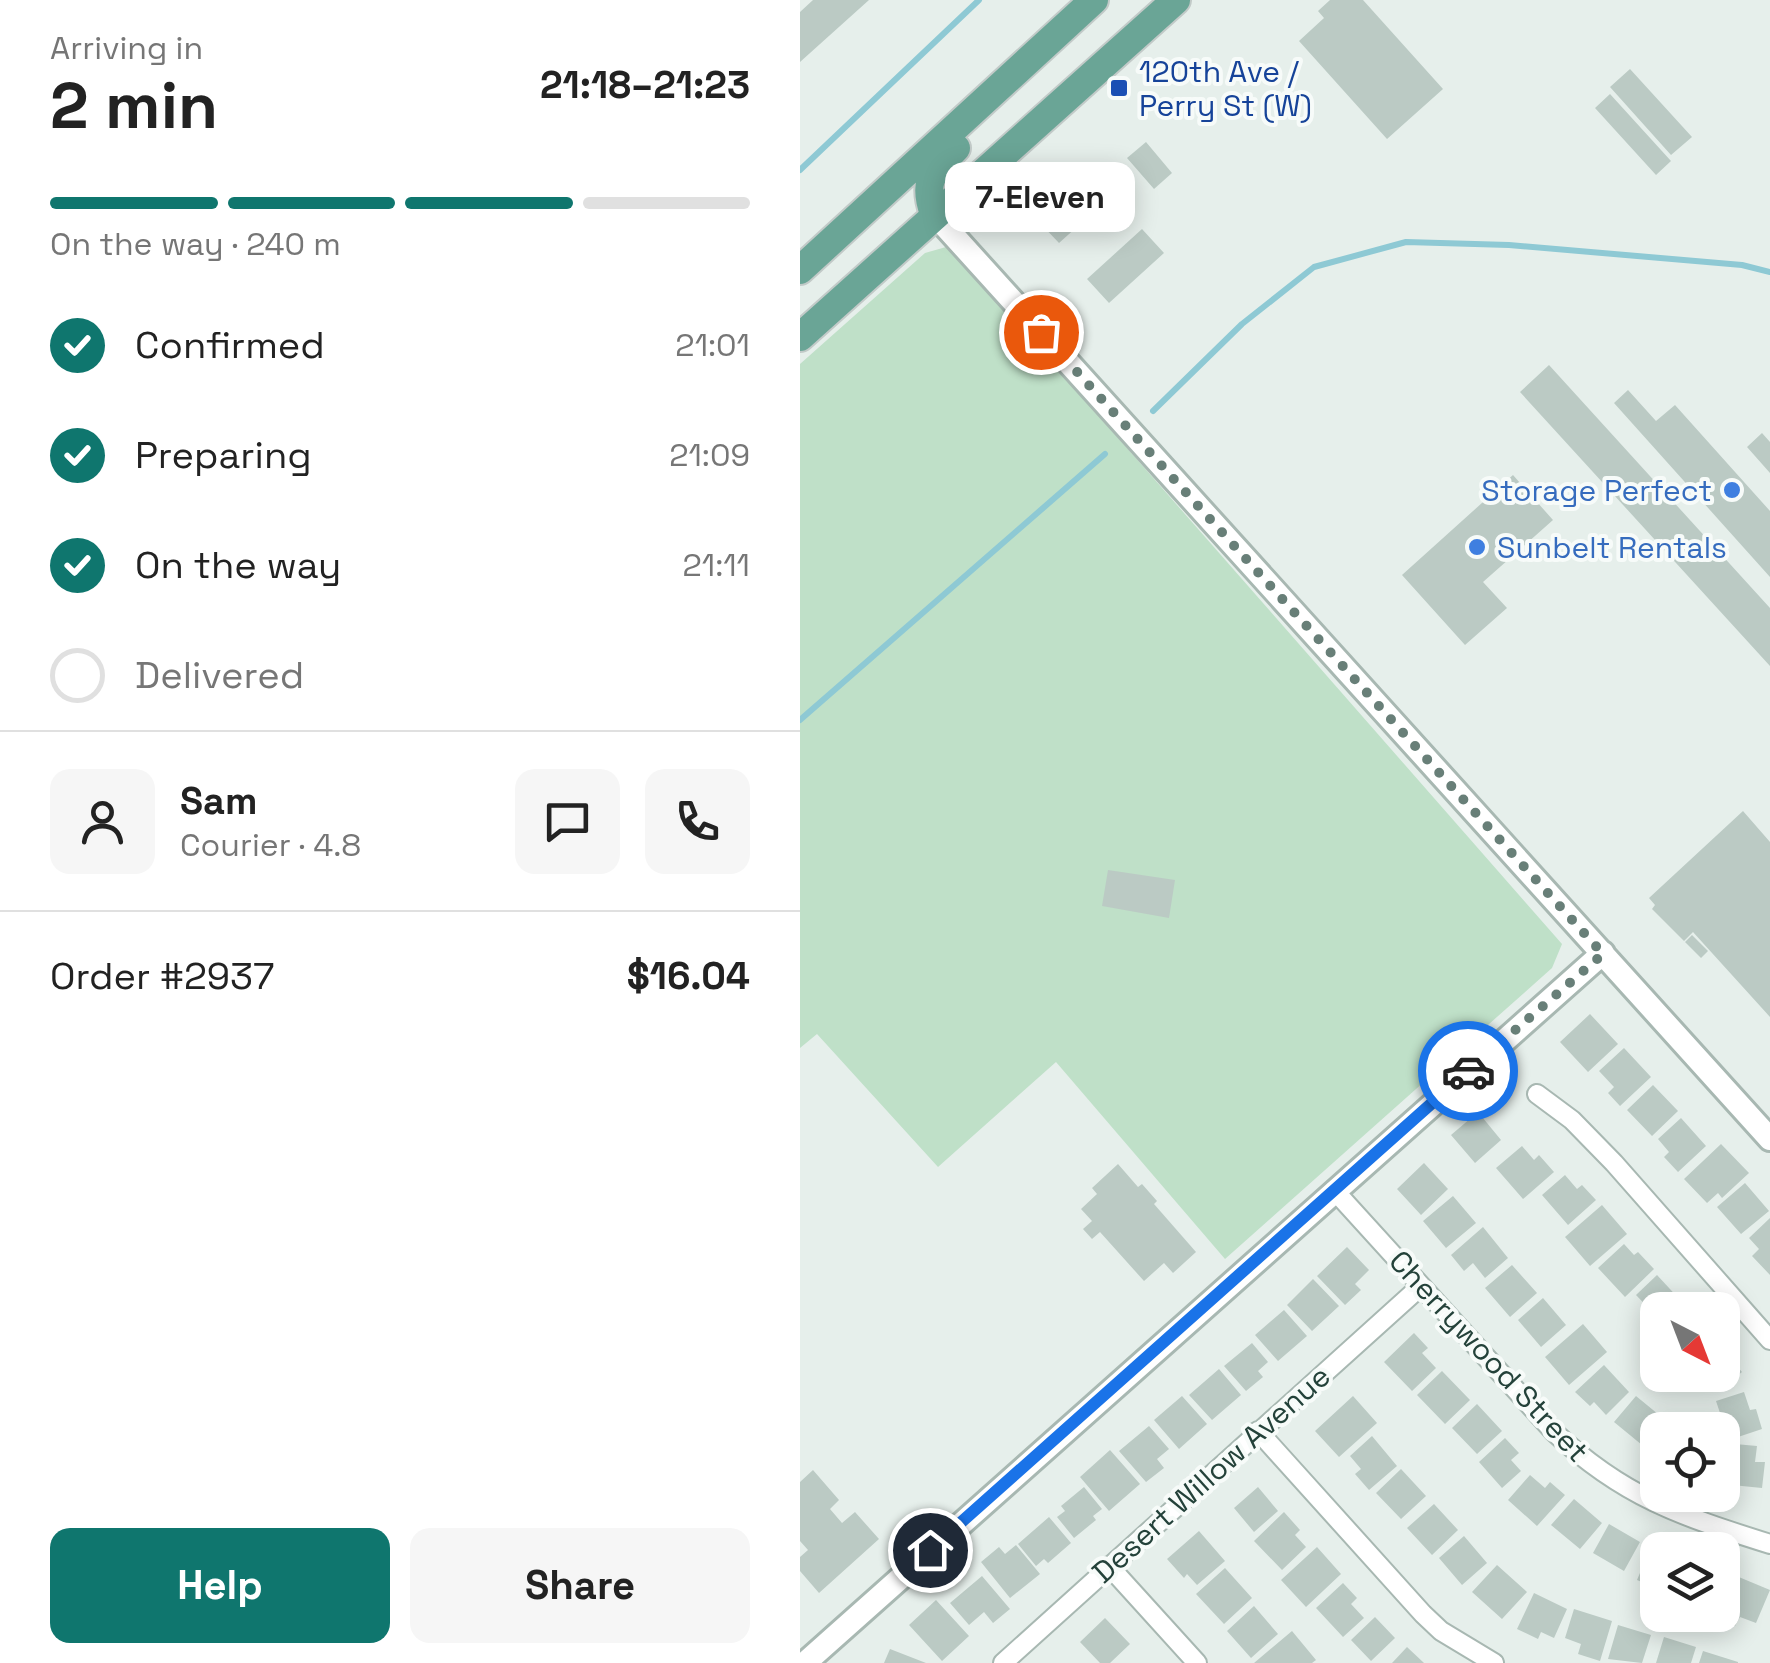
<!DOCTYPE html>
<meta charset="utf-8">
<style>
body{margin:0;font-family:"Space Grotesk",sans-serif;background:#f6f6f6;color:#222;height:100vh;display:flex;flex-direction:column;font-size:38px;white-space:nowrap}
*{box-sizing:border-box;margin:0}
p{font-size:32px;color:#767676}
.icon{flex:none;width:55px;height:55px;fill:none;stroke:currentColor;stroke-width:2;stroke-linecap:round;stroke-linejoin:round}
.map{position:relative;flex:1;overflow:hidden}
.side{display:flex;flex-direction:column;background:#fff;width:800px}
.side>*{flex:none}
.needle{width:65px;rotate:138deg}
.fabs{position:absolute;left:840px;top:1292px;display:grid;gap:20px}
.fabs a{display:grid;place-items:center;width:100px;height:100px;border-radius:20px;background:#fff;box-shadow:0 5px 25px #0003;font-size:50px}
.pin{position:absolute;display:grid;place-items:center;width:85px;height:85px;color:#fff;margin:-42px;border:5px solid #fff;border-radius:50%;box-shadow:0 2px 10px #0007}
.courier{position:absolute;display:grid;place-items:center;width:100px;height:100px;margin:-50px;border:8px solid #1a73e8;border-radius:50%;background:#fff;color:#222;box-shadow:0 2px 12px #0007}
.bubble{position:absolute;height:70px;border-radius:20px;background:#fff;box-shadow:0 5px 25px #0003;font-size:32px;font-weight:600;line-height:70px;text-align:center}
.summary em{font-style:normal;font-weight:600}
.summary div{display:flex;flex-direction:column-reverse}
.summary{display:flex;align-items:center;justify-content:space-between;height:170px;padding:0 50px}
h1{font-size:65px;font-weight:600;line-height:75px}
.bar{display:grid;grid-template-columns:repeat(4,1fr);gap:15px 10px;align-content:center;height:120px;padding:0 50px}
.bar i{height:12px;border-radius:8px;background:#e0e0e0}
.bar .selected{background:#0f766e}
.bar p{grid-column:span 4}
.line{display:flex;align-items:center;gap:25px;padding:0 50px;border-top:2px solid #e0e0e0}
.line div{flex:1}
.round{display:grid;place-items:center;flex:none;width:105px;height:105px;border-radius:20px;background:#f6f6f6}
ol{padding:0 50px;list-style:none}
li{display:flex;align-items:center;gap:30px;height:110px}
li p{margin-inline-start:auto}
li .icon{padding:10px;border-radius:50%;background:#0f766e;color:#fff;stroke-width:4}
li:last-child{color:#767676}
li i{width:55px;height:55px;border:5px solid #e0e0e0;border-radius:50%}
.action{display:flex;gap:20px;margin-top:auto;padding:20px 50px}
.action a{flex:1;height:115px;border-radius:20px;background:#0f766e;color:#fff;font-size:40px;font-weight:600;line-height:115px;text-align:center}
.action a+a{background:#f6f6f6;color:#222}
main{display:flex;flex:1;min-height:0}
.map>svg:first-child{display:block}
</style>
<main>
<section class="side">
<div class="summary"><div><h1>2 min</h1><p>Arriving in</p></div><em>21:18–21:23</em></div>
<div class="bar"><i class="selected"></i><i class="selected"></i><i class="selected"></i><i></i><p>On the way · 240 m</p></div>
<ol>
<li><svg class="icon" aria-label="check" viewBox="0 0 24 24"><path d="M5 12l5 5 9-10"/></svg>Confirmed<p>21:01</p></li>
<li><svg class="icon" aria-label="check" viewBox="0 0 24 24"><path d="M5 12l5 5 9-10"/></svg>Preparing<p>21:09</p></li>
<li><svg class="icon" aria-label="check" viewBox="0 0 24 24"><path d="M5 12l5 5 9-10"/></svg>On the way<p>21:11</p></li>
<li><i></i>Delivered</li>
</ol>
<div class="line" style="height:180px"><a class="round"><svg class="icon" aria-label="person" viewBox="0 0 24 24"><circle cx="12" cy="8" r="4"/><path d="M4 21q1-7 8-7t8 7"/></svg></a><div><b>Sam</b><p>Courier · 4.8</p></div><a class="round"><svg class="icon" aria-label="chat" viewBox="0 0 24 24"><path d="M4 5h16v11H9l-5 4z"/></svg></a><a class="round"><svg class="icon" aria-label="phone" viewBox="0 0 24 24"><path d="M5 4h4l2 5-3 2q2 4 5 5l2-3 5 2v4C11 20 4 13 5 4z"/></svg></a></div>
<div class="line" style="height:130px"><div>Order #2937</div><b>$16.04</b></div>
<div class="action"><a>Help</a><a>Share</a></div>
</section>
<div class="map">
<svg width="970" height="1663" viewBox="0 0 970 1663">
<rect width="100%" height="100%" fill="#e6efeb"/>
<path fill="#bfe0c8" d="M146,247L163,261L762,944L752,968L425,1259L256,1062L138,1167L17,1034L0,1048V364L125,253Z"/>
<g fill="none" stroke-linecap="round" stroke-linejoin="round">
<path stroke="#8ec9d4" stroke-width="6" d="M0,170L179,0
M353,411L442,324L514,267L606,242L709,245L942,265L970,272
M0,720L305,454"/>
</g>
<path fill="#bbcac4" d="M13,0H69L0,62V12Z
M530,0H563L643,89L587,139L499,41L524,18L518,11Z
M830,69L892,137L871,155L810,87Z
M810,94L871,161L856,175L795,108Z
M346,142L372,173L354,189L327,158Z
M304,162L325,184L259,243L239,222Z
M342,229L364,253L309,303L287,279Z
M749,365L970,608V666L720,392Z
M828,390L856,421L875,405L970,511V577L814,403Z
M962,433L970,442V473L947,447Z
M713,475L753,520L683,582L707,608L665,645L602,575Z
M943,811L970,842V1017L893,932L884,941L852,909L855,905L849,898Z
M308,870L375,880L369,918L302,906Z
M892,935L908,951L901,958L885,942Z
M790,1014L818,1044L788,1072L760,1042Z
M824,1048L851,1077L820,1106L808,1093L814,1087L799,1071Z
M853,1085L878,1111L852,1136L827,1110Z
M678,1112L701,1140L675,1163L651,1135Z
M881,1118L906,1146L878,1172L864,1157L869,1152L858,1139Z
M921,1144L949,1173L922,1198L918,1193L907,1203L884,1179Z
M722,1146L734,1160L739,1155L754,1172L723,1199L696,1168Z
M624,1163L648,1189L621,1215L597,1189Z
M318,1164L338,1187L342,1184L357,1201L354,1204L396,1252L373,1273L364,1263L344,1281L300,1232L292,1239L283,1229L292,1221L281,1209L297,1194L292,1188Z
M765,1175L777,1189L782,1185L796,1200L768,1225L742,1195Z
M945,1183L969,1211L941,1234L917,1207Z
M653,1196L676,1223L646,1248L623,1221Z
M802,1205L827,1234L790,1266L765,1237Z
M970,1218V1275L952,1256L959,1249L949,1238Z
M683,1227L708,1258L685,1278L673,1263L664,1271L651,1255Z
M824,1244L834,1255L838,1252L854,1269L825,1297L798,1268Z
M547,1247L569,1270L555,1284L561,1290L545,1305L517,1276Z
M712,1265L737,1293L710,1317L685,1288Z
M857,1275L882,1302L873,1310H858V1318L836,1295Z
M513,1279L539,1306L512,1331L487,1305Z
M743,1298L766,1325L741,1347L718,1320Z
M484,1310L507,1336L478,1361L455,1335Z
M783,1324L807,1352L769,1385L745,1357Z
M614,1333L628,1348L622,1353L636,1368L612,1391L584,1362Z
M922,1339L938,1359L934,1363L942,1372L917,1392L904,1375H922Z
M452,1343L468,1362L458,1371L463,1377L446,1391L424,1366Z
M804,1365L829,1392L806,1415L794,1402L790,1406L775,1392Z
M419,1369L441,1395L412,1420L389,1395Z
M642,1371L670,1400L645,1424L617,1395Z
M944,1392L950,1410L956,1409L962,1429L929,1440L916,1401Z
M382,1396L407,1424L379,1449L354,1420Z
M553,1396L577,1423L539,1457L515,1431Z
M836,1396L864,1419L842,1445L814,1422Z
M677,1404L702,1431L677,1454L652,1428Z
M349,1426L369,1449L357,1459L364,1468L346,1482L319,1451Z
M572,1436L597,1466L569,1490L555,1474L561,1469L550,1456Z
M705,1438L719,1453L711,1460L721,1471L702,1488L679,1462Z
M924,1443L957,1446L955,1462H965L962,1488L922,1484Z
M310,1450L340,1484L309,1511L280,1477Z
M601,1469L626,1496L601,1519L576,1493Z
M13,1470L39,1500L30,1509L42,1523L55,1512L79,1539L19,1593L0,1571V1557L8,1550L0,1541V1482Z
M730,1475L745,1488L750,1482L765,1495L737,1526L708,1500Z
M284,1487L302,1509L293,1516L296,1520L274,1538L257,1517L265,1511L261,1506Z
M458,1487L478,1511L454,1532L434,1508Z
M774,1499L802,1523L780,1549L751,1525Z
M634,1504L658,1530L632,1555L607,1528Z
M484,1512L500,1530L495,1535L506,1547L482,1570L454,1541Z
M249,1517L271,1543L248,1563L244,1559L236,1566L218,1544Z
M809,1524L840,1542L824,1571L793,1553Z
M399,1531L425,1561L397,1585L387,1574L384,1578L367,1559Z
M664,1536L687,1563L662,1585L639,1558Z
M216,1545L240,1574L210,1598L181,1562L199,1547L205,1554Z
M517,1547L541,1574L506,1607L481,1580Z
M848,1554L858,1558V1589L837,1580Z
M697,1565L727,1592L702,1619L672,1592Z
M425,1568L452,1598L424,1624L396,1594Z
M934,1575L970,1590L956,1623L940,1617L935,1626L915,1618L922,1615V1601Z
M182,1576L210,1609L193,1623L184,1612L169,1625L150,1603Z
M543,1583L557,1598L551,1604L564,1618L543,1637L516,1608Z
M734,1593L767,1609L754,1638L741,1632L738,1639L717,1629Z
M136,1600L169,1636L142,1661L109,1625Z
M454,1606L478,1634L451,1658L427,1631Z
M774,1609L812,1621L800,1661L778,1654L781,1644L765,1638Z
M575,1617L595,1638L571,1661L551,1640Z
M305,1618L330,1644L310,1663H300L280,1642Z
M818,1625L851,1635L842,1663L808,1659Z
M492,1631L516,1660L512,1663H454Z
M864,1637L896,1647L891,1663H856Z
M607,1647L624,1663H592Z
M90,1649L126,1663H84Z
M903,1651L938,1662V1663H899Z"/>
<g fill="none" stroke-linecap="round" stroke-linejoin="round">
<g stroke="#a8b8b2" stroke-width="22">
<path id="minor" d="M737,1094L772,1120L814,1163L970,1340
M534,1190L754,1432C823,1497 881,1516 970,1544
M458,1431L623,1614L641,1631L694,1663
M309,1566L397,1663
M203,1663L621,1286"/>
</g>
<g stroke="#a8b8b2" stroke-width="28">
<path id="tertiary" d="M134,214L970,1139
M5,1663L803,953"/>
</g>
<g stroke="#c2cac8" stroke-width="32">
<path id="primary" d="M134,214C122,180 133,172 156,148
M0,270L294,0
M0,337L376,0"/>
</g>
<use href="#minor" stroke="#fff" stroke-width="18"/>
<use href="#tertiary" stroke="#fff" stroke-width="22"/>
<use href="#primary" stroke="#6aa596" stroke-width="28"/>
</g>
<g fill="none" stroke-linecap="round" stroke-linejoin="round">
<path stroke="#687f78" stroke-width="10" stroke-dasharray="0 18" d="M241,332L803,954L668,1071"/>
<path stroke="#1a73e8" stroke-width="12" d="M130,1550L668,1071"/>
</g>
<rect fill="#1a4fb4" stroke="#f7fbf9" stroke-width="4" x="309" y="78" width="20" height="20" rx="5"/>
<g fill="#3f7fe0" stroke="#f7fbf9" stroke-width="4">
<circle cx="932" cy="490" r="10"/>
<circle cx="677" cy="547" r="10"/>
</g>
<g text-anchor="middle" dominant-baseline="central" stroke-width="8" stroke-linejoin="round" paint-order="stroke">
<g font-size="30" fill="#164399" stroke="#f7fbf9" text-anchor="start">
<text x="339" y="71">120th Ave /<tspan x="339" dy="34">Perry St (W)</tspan></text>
</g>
<g font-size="30" fill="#366cbe" stroke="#f7fbf9" text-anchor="end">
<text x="912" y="490">Storage Perfect</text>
<text x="697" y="547" text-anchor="start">Sunbelt Rentals</text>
</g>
<g font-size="30" fill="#24423a" stroke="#f7fbf9">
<text transform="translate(689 1356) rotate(47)">Cherrywood Street</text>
<text transform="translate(411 1474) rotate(-42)">Desert Willow Avenue</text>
</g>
</g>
</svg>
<div class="fabs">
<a><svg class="needle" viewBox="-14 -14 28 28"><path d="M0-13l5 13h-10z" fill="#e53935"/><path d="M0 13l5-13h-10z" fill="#767676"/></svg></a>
<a><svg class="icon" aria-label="locate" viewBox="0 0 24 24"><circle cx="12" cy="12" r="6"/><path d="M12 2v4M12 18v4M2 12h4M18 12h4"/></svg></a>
<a><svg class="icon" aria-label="layers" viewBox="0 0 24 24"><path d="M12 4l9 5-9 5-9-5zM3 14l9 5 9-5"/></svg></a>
</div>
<div class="pin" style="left:241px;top:332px;background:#ea580c"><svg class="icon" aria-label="bag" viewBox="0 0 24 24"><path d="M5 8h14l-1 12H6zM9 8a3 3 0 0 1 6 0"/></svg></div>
<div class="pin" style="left:130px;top:1550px;background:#1f2937"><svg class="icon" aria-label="home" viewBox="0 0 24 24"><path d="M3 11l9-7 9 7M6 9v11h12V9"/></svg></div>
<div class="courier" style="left:668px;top:1071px"><svg class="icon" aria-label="car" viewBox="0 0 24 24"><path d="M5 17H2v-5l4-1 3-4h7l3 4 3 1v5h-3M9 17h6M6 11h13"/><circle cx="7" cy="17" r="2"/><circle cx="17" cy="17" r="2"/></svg></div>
<div class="bubble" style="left:145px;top:162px;width:190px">7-Eleven</div>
</div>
</main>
